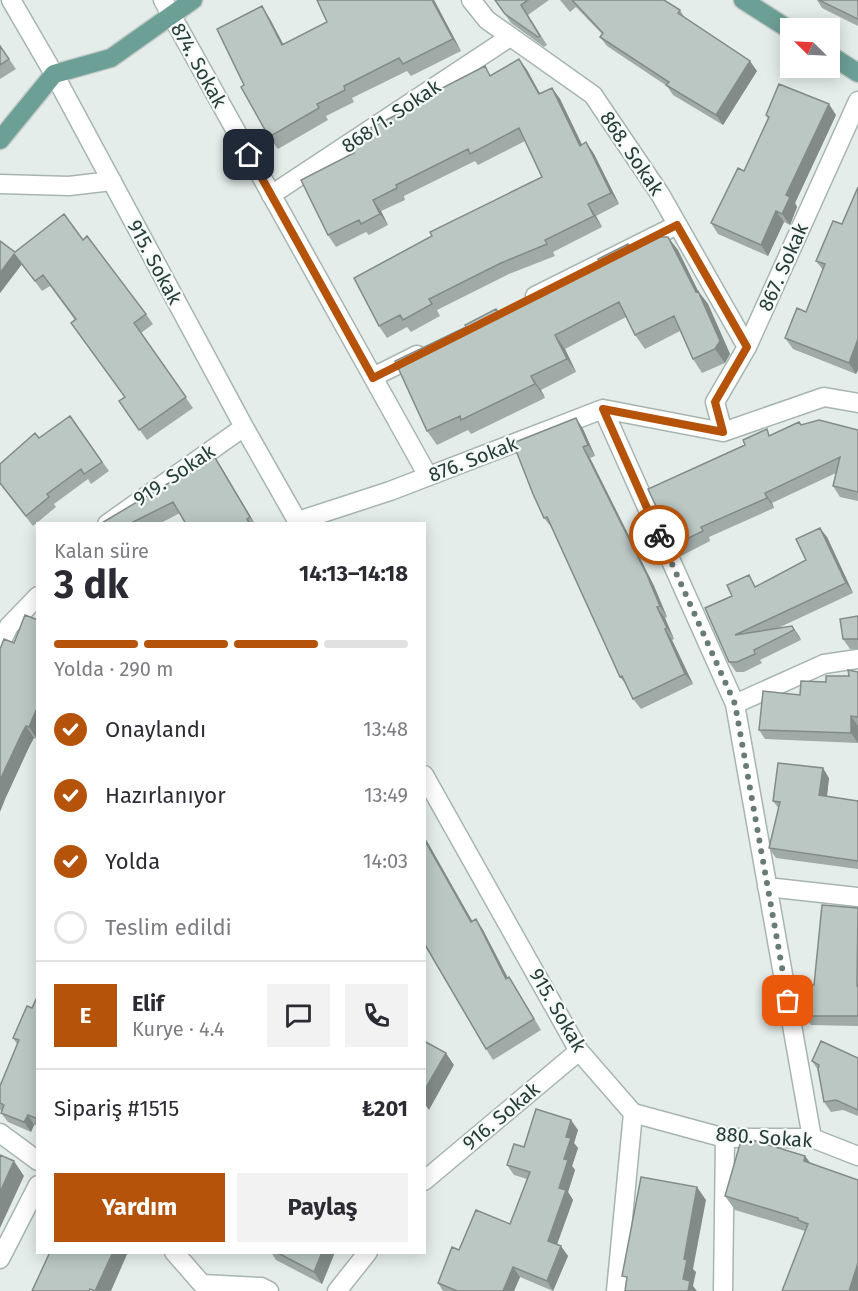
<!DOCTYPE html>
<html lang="tr">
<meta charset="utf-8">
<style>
body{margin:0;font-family:"Fira Sans",sans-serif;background:#f2f2f3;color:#2b2b33;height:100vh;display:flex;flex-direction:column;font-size:22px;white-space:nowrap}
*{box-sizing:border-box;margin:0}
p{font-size:20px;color:#7c7c81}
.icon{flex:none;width:33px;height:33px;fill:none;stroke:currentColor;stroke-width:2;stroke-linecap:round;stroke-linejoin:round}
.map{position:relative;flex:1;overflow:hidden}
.panel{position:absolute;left:36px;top:522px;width:390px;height:732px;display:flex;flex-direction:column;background:#fff;border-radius:0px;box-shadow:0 3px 15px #0003}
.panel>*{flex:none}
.needle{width:39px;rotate:294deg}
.fabs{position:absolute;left:780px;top:18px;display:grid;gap:12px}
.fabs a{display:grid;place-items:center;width:60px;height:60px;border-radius:0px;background:#fff;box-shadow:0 3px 15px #0003;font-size:30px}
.pin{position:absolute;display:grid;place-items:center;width:51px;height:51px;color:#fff;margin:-26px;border-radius:12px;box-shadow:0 3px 9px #0006}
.courier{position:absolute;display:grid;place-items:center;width:60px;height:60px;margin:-30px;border:4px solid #b45309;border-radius:50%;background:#fff;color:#222;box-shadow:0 2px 8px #0007}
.headline em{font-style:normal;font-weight:700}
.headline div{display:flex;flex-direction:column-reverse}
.headline{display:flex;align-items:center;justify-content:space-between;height:102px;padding:0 18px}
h1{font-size:39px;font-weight:700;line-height:45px}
.bar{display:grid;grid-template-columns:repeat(4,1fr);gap:9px 6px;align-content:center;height:72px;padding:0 18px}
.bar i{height:8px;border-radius:4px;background:#e1e1e2}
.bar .current{background:#b45309}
.bar p{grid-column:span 4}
.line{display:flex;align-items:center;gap:15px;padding:0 18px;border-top:2px solid #e1e1e2}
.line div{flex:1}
.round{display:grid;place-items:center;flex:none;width:63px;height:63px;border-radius:0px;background:#f2f2f3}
ol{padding:0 18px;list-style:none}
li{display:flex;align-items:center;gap:18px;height:66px}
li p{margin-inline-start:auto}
li .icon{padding:6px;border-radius:50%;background:#b45309;color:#fff;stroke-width:4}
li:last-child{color:#7c7c81}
li i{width:33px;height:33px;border:3px solid #e1e1e2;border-radius:50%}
.primary-button{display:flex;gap:12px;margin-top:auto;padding:12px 18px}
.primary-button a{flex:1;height:69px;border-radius:0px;background:#b45309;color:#fff;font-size:24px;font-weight:700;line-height:69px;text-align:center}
.primary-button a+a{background:#f2f2f3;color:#2b2b33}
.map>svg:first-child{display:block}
</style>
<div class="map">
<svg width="858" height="1291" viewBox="0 0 858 1291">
<rect width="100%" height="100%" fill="#e4edea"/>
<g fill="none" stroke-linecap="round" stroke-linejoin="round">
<g stroke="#a7b5b1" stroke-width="21">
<path id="minor" d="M11,0L54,74L244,427L299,524
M163,0L428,476
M471,0L487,20L593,95L660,194L747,347
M0,184L69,186L112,181
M271,195L510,37
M535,296L677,225
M373,377L417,355
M603,409L735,704L812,1138
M723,432L715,402L747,347L858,101
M298,521L390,491L603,409L723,432L824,397L858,403
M107,524L244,427
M0,645L9,626L38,596
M735,704L824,664L858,659
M424,775L579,1051L633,1113L616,1291
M767,887L858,897
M633,1113L725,1138H812L858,1156
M0,1133L38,1161
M424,1181L579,1051
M174,1252L202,1284L261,1287L269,1291
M0,1259L38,1185
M337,1291L368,1252
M723,1291L725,1138"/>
</g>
<g stroke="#c2c9c7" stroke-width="21">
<path id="major" d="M743,0L790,30
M830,55L858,73
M0,140L54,74L111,58L193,0"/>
</g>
<use href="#minor" stroke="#fff" stroke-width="18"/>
<use href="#major" stroke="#6c9f95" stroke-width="18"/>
</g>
<path fill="#a0aba8" d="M434,0L461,51L411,76L407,71L352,98L354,102L326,116L328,120L278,149L269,137L244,85L270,19L283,44Z
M495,0H549L528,15L547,45L544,47L511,23Z
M560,0H664L680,10L685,18L757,71L723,125L673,95L667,86L607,46L600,37L602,34L576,7L570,12Z
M817,0H858V26L822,8Z
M0,46L16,69L0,79Z
M519,59L527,70L540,94L552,88L560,99L582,145L586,142L594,154L619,204L596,216L602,227L553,252L555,256L509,274L437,310L440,316L411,332L407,327L387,338L379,326L542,177L525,141L478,165L475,161L404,196L405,200L381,211L388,225L369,235L366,232L336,247L328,235L354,153Z
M766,115H836L795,203L797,207L790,225L784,222L768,256L718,234L711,223L744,171L768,119Z
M858,187V370L856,374L793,349L785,338L806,312L823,270L816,261L842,224Z
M83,240L146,314L153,324L141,333L193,408L147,440L119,401L124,397L75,320L50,286L42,291L22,264L0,293V241L15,252Z
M633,250H678L698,291L708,304L730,354L725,363L702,373L693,359L680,331L645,349L635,335L626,317L565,349L576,372L541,390L545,398L471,434L468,430L437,445L427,431L466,327L496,309L499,314Z
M70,416L109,471L91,484L88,479L54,504L56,507L33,526L0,484V464L39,438Z
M576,418L583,429L595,456L590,458L654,586L667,617L665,618L674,639L672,640L693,684L641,709L633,699L628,687L620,677L552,528L544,518Z
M799,422L801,425L858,430V501L840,497L833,486L836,473L772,503L774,508L709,537L710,541L681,556L674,545L745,445L771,435Z
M221,467L255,524H186L180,513L159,524H100Z
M827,537L853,593L776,629L792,626L799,636L801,640L760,660L762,663L744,672H736L729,662L732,596L757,586L806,560Z
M858,616V649H850L843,639Z
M38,620V737L37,739L34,738L30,745L6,797L14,643Z
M858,672V743L765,739L759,730L800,695L826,682L849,676Z
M829,778L827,796L858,801V869L776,858L769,848L779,809L773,801Z
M424,836L472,921L476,919L483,930L508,978L509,977L516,988L541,1030L493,1060L486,1049L424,943Z
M858,908V1026L811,1025L804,1016L809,992L814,985Z
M38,995V1126L34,1125L31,1132L8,1122L1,1113L2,1111L0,1110V1086L17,1044L13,1038L32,1008Z
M858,1058V1116L843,1110L831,1112L824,1102L818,1070L812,1061Z
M578,1130L574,1143L578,1148L572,1166L575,1170L568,1192L573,1200L557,1244L568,1256L553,1291L520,1277L514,1291H443L438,1283L459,1250L510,1224L527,1179L514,1175L507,1165L524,1147Z
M805,1156L811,1164L858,1180L805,1231L735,1210L725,1196Z
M271,1252H335L322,1284L276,1260Z"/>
<path fill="#828b88" d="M432,0H434L461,51L453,39Z
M262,6L270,19L290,57L282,45Z
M519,59L527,70L547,106L539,94Z
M750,61L757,71L723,125L716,115Z
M552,88L560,99L588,157L580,146Z
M829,104L836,115L795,203L797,207L790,225L782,214L786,195Z
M586,142L594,154L619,204L611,193Z
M373,200L381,211L388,225L380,214Z
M588,204L596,216L602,227L594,216Z
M776,211L784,222L768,256L761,245Z
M668,237L678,250L702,299L698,291L708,304L730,354L725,363L715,349L696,292Z
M14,254L22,264L0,293V273Z
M555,335L565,349L576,372L567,359Z
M858,339V370L856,374L849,363Z
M531,376L541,390L545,398L535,384Z
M576,418L583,429L595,456L588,445Z
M583,447L590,458L654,586L667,617L660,606Z
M214,456L221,467L255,524L250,517Z
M765,493L772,503L774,508L767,498Z
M820,528L827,537L853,593L846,583Z
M657,607L665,618L674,639L667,628Z
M792,626L799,636L801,640L794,630Z
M665,629L672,640L693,684L685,674Z
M38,706V737L37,739L29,727Z
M851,716L858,726V743L851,733Z
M26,726L34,738L30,745L6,797L0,812V780L22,733Z
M823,768L829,778L826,804L819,795Z
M424,836L479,933L471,922L424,839Z
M476,919L483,930L514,990L506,979Z
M446,1053L454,1065L429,1110L424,1103V1091Z
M28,1115L34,1125L31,1132L24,1122Z
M571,1120L578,1130L574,1143L578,1148L572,1166L575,1170L568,1192L573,1200L555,1250L548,1241L559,1188L564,1159L566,1137Z
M805,1156L815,1170L804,1161Z
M14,1161L24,1176L0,1228V1192Z
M697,1187L706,1200L693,1269L696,1272L693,1286L697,1291H688L683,1279L684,1259Z
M561,1246L568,1256L553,1291L547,1281Z
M113,1252H128L111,1291H95Z
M322,1252H335L322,1284L314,1272Z
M858,1263V1291H849Z
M513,1267L520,1277L514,1291H503Z"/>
<path fill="#bac7c3" stroke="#828b88" stroke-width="1.5" d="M317,0H432L453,39L403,64L399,58L344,86L345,90L317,104L319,108L269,137L241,87L244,85L217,29L262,6L282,45L327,22Z
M495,0H528L521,5L540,36L538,37L505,14Z
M572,0H664L680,10L678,13L750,61L716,115L666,85L669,82L600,37L603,33Z
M819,0H858V19Z
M0,46L9,59L0,65Z
M519,59L539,94L552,88L580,146L586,142L611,193L588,204L594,216L545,240L547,244L501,263L429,299L432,304L403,320L400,315L379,326L354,278L432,236L430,232L542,177L519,128L470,154L468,149L396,185L397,188L373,200L380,214L361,224L359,220L328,235L301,180L354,153L350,145L373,133L370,128L416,105L415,102L485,66L490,76Z
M779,84L829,104L786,195L790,197L782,214L776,211L761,245L711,223L738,168L744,171L769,117L766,115Z
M858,187V339L849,363L785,338L797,308L806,312L825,264L816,261L833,221L842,224Z
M64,214L83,240L87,236L146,314L134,323L186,397L139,430L119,401L125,397L71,323L76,319L43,275L35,281L14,254L0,273V241L15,252Z
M660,237H668L696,292L698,291L720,341L715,349L693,359L674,316L635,335L619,302L555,335L567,359L531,376L535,384L461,420L460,416L427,431L395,361L466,327L465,325L496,309L499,314L601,264L598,259L628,244L632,251Z
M70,416L102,462L84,474L81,469L47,494L49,497L26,516L0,483V464L35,433L39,438Z
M576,418L588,445L583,447L647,575L660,606L657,607L667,628L665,629L685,674L633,699L622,676L620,677L547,517L544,518L533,494L513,443Z
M819,420L858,430V492L833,486L840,457L765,493L767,498L701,527L703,531L674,545L648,489L745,445L743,440L767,429L769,436L799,422L801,425Z
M214,456L250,517L247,519L250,524H186L173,502L129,524H100Z
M820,528L846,583L735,635L792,626L794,630L754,650L755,654L737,662H729L705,608L732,596L727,585L749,575L755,587L806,560L796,539Z
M25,615L38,620V706L29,727L26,726L22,733L0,780V649L4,639L14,643Z
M858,616V639H843L840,619Z
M848,670L858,672V717L851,716V733L759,730L763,691L800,695L801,681L826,682V676H849Z
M778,763L823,768L819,795L858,801V861L769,848L780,802L773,801Z
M424,839L471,922L476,919L506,979L509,977L534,1019L486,1049L424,943Z
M822,905L858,908L857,986H858V1016H804L805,992H809V985H814Z
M38,995V1119L28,1115L24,1122L1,1113L4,1105L0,1103V1086L19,1040L13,1038L27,1006L32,1008Z
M424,1041L446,1053L424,1091Z
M821,1041L858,1058V1110L836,1100L824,1102L818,1069L819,1065L812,1061Z
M536,1109L571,1120L566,1137L571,1138L564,1159L568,1160L559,1188L566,1190L548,1241L561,1246L547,1281L513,1267L503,1291H457L438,1283L452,1247L459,1250L476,1210L510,1224L530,1172L507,1165L514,1144L524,1147Z
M742,1137L805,1156L804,1161L858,1180V1263L849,1291H782L808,1224L798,1220V1218L725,1196Z
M0,1155L14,1161L0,1192Z
M641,1177L697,1187L684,1259L687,1260L683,1279L690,1281L688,1291H625L627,1277L622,1276Z
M50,1252H113L95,1291L90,1289L89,1291H32Z
M276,1252H322L314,1272Z"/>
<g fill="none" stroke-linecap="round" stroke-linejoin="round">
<path stroke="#687b76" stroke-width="6" stroke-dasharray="0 10.8" d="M659,535L735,704L788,1001"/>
<path stroke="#b45309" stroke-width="8" d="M249,155L373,378L677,225L747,347L715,402L723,432L603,409L659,535"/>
</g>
<g text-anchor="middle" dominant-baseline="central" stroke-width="4.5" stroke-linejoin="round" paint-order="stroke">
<g font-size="20" fill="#253d38" stroke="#f5f9f7">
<text transform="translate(199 65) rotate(61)">874. Sokak</text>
<text transform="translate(391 116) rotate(-34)">868/1. Sokak</text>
<text transform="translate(632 153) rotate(56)">868. Sokak</text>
<text transform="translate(155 262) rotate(62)">915. Sokak</text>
<text transform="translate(783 267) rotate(-66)">867. Sokak</text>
<text transform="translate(473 459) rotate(-21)">876. Sokak</text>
<text transform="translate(174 475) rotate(-34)">919. Sokak</text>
<text transform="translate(558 1010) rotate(60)">915. Sokak</text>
<text transform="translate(501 1116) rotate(-40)">916. Sokak</text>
<text transform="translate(764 1137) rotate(4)">880. Sokak</text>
</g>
</g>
</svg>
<div class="fabs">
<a><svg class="needle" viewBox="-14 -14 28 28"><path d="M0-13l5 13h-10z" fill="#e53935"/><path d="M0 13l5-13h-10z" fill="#7c7c81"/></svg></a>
</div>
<div class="pin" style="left:788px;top:1001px;background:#ea580c"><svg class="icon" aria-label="bag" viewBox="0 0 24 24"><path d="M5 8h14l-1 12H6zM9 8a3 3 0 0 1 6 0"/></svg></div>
<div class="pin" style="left:249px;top:155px;background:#1f2937"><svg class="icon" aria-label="home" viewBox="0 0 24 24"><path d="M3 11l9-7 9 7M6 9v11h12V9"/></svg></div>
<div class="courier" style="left:659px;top:535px"><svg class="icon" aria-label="bike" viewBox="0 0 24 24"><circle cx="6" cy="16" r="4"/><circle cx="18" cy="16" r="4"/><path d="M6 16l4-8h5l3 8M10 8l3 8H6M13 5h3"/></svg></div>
<section class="panel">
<div class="headline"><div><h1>3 dk</h1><p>Kalan süre</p></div><em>14:13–14:18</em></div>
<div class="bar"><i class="current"></i><i class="current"></i><i class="current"></i><i></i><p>Yolda · 290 m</p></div>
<ol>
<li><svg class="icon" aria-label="check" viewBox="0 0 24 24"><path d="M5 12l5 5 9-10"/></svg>Onaylandı<p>13:48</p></li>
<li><svg class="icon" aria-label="check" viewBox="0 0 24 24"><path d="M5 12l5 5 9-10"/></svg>Hazırlanıyor<p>13:49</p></li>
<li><svg class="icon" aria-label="check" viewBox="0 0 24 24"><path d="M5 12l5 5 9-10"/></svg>Yolda<p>14:03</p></li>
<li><i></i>Teslim edildi</li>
</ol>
<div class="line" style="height:108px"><b class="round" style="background:#b45309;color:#fff">E</b><div><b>Elif</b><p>Kurye · 4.4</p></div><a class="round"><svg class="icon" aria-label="chat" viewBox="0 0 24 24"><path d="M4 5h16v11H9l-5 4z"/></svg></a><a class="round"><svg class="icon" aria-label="phone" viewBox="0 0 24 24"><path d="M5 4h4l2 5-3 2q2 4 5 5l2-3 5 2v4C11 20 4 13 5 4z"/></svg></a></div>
<div class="line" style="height:78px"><div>Sipariş #1515</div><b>₺201</b></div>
<div class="primary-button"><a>Yardım</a><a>Paylaş</a></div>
</section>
</div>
